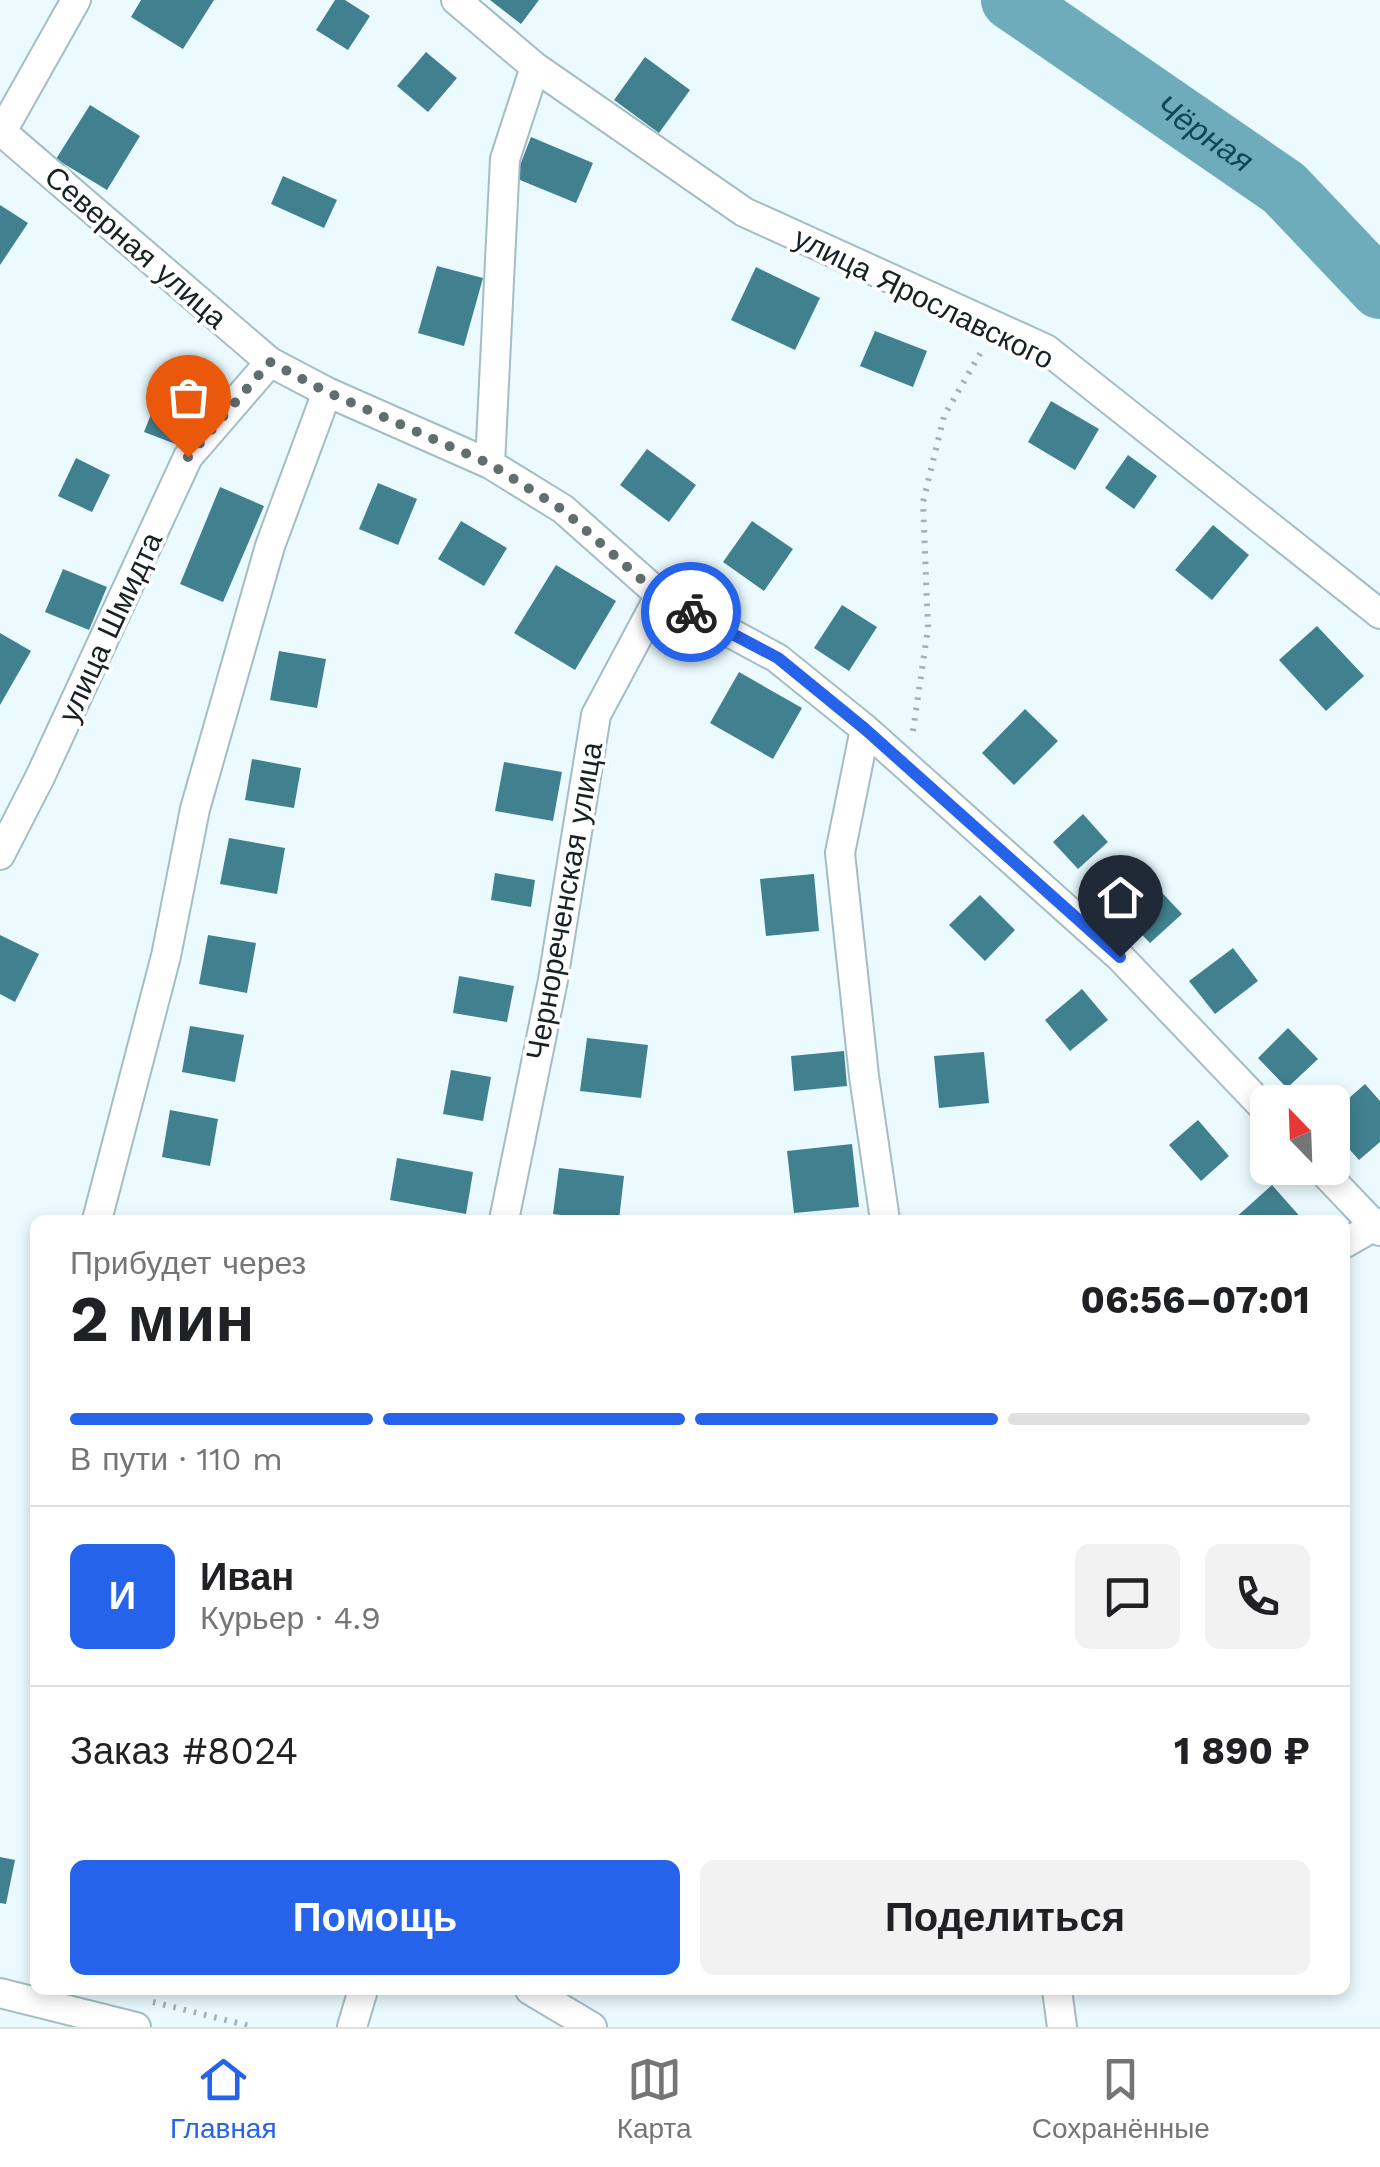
<!DOCTYPE html>
<html lang="ru">
<meta charset="utf-8">
<style>
body{margin:0;font-family:"Work Sans",sans-serif;background:#f2f2f2;color:#202124;height:100vh;display:flex;flex-direction:column;font-size:38px;white-space:nowrap}
*{box-sizing:border-box;margin:0}
p{font-size:32px;color:#757577}
.icon{flex:none;width:55px;height:55px;fill:none;stroke:currentColor;stroke-width:2;stroke-linecap:round;stroke-linejoin:round}
.map{position:relative;flex:1;overflow:hidden}
.sheet{position:absolute;left:30px;top:1215px;width:1320px;height:780px;display:flex;flex-direction:column;background:#fff;border-radius:15px;box-shadow:0 5px 15px #0003}
.sheet>*{flex:none}
.needle{width:65px;rotate:337deg}
.controls{position:absolute;left:1250px;top:1085px;display:grid;gap:20px}
.controls a{display:grid;place-items:center;width:100px;height:100px;border-radius:15px;background:#fff;box-shadow:0 5px 15px #0003;font-size:50px}
.pin{position:absolute;display:grid;place-items:center;width:85px;height:85px;color:#fff;margin:-102px -42px;border-radius:50% 50% 50% 0;rotate:-45deg;box-shadow:0 0 10px #0007}
.pin .icon{rotate:45deg}
.courier{position:absolute;display:grid;place-items:center;width:100px;height:100px;margin:-50px;border:8px solid #2563eb;border-radius:50%;background:#fff;color:#222;box-shadow:0 2px 12px #0007}
.head em{font-style:normal;font-weight:700}
.head div{display:flex;flex-direction:column-reverse}
.head{display:flex;align-items:center;justify-content:space-between;height:170px;padding:0 40px}
h1{font-size:65px;font-weight:700;line-height:75px}
.bar{display:grid;grid-template-columns:repeat(4,1fr);gap:15px 10px;align-content:center;height:120px;padding:0 40px}
.bar i{height:12px;border-radius:8px;background:#e0e0e0}
.bar .selected{background:#2563eb}
.bar p{grid-column:span 4}
.line{display:flex;align-items:center;gap:25px;padding:0 40px;border-top:2px solid #e0e0e0}
.line div{flex:1}
.round{display:grid;place-items:center;flex:none;width:105px;height:105px;border-radius:15px;background:#f2f2f2}
.action{display:flex;gap:20px;margin-top:auto;padding:20px 40px}
.action a{flex:1;height:115px;border-radius:15px;background:#2563eb;color:#fff;font-size:40px;font-weight:700;line-height:115px;text-align:center}
.action a+a{background:#f2f2f2;color:#202124}
.dock{display:flex;justify-content:space-around;align-items:center;height:140px;border-top:2px solid #e0e0e0;background:#fff;font-size:28px;color:#757577}
.dock a{display:grid;justify-items:center;gap:5px}
.dock .selected{color:#2563eb}
.map>svg:first-child{display:block}
</style>
<div class="map">
<svg width="1380" height="2027" viewBox="0 0 1380 2027">
<rect width="100%" height="100%" fill="#eafafe"/>
<g fill="none" stroke-linecap="round" stroke-linejoin="round">
<path stroke="#6eacbc" stroke-width="60" id="s1" d="M1011,0L1284,188L1380,289"/>
</g>
<path fill="#41808f" d="M141,0H214L183,49L131,17Z
M335,0H345L370,16L348,50L316,30Z
M490,0H539L521,24Z
M426,52L457,78L428,112L397,86Z
M645,57L690,90L659,133L614,100Z
M90,105L140,136L107,190L56,159Z
M531,137L593,163L576,203L515,178Z
M283,176L337,200L324,228L271,204Z
M0,205L28,223L0,265Z
M437,266L483,278L464,346L418,333Z
M756,267L820,298L795,350L731,320Z
M875,331L927,351L913,387L860,366Z
M165,379L199,393L178,445L144,432Z
M1051,401L1099,429L1075,470L1028,442Z
M647,449L696,485L669,522L620,485Z
M1128,455L1157,476L1134,509L1105,488Z
M76,458L110,475L92,512L58,496Z
M378,483L417,499L398,545L359,529Z
M220,487L264,506L223,602L180,584Z
M461,521L507,548L484,586L438,559Z
M752,521L793,549L764,591L723,562Z
M1213,525L1249,555L1212,600L1175,570Z
M556,565L616,601L575,670L514,633Z
M63,569L107,587L89,630L45,612Z
M842,605L877,627L849,671L814,648Z
M1317,626L1364,676L1326,711L1279,660Z
M0,633L31,651L0,705Z
M279,651L326,659L317,708L270,700Z
M739,672L802,708L773,759L710,723Z
M1025,709L1058,741L1014,785L982,753Z
M252,759L301,768L294,808L245,800Z
M504,762L562,772L553,821L495,811Z
M1083,814L1108,842L1078,869L1053,842Z
M229,838L285,848L277,894L220,884Z
M495,873L535,880L531,907L491,900Z
M814,874L819,931L766,936L760,879Z
M1153,883L1182,914L1150,943L1121,913Z
M980,895L1015,930L985,961L949,925Z
M0,935L39,954L15,1002L0,994Z
M208,935L256,943L247,993L199,984Z
M1233,948L1258,981L1215,1014L1189,981Z
M459,976L514,986L507,1022L453,1013Z
M1082,989L1108,1020L1070,1051L1045,1020Z
M190,1026L244,1035L235,1082L182,1072Z
M1288,1028L1318,1059L1287,1088L1258,1058Z
M587,1038L648,1045L641,1098L580,1091Z
M844,1051L847,1086L794,1091L791,1056Z
M984,1052L989,1103L939,1108L934,1056Z
M451,1070L491,1077L483,1121L443,1114Z
M1365,1084L1380,1101V1142L1359,1160L1332,1130V1113Z
M170,1110L218,1119L210,1166L162,1157Z
M1198,1120L1229,1156L1201,1181L1169,1145Z
M852,1144L859,1207L794,1213L787,1151Z
M397,1158L473,1172L466,1214L390,1200Z
M559,1168L624,1176L619,1220H598L553,1214Z
M1272,1185L1303,1220H1233Z
M0,1857L15,1860L6,1904L0,1903Z"/>
<g fill="none" stroke-linecap="round" stroke-linejoin="round">
<g stroke="#a4bdc4" stroke-width="32">
<path id="minor" d="M456,0L535,67L744,212L1046,349L1380,614
M2,132L270,362L327,392L490,464L563,509L660,595L777,658L865,729L1120,957L1268,1112
M0,135L76,0
M490,464L505,159L535,67
M865,729L840,853L864,1076L885,1220
M0,855L40,777L188,457L270,362
M1320,1168L1380,1231
M97,1220L166,956L195,809L270,546L327,392
M504,1220L553,980L596,715L660,595
M1345,1243L1380,1223
M530,1990L592,2027
M1057,1990L1062,2027
M0,1993L136,2027
M352,2027L363,1990"/>
</g>
<path stroke="#a2b0b3" stroke-width="6" stroke-dasharray="2.5 8" stroke-linecap="butt" d="M913,731L928,628L923,502L944,416L981,352
M153,2002L254,2027"/>
<use href="#minor" stroke="#fff" stroke-width="28"/>
</g>
<g fill="none" stroke-linecap="round" stroke-linejoin="round">
<path stroke="#626d70" stroke-width="10" stroke-dasharray="0 18" d="M188,457L270,362L327,392L490,464L563,510L660,596L691,612"/>
<path stroke="#2563eb" stroke-width="12" d="M691,612L778,658L865,729L1120,957"/>
</g>
<g text-anchor="middle" dominant-baseline="central" stroke-width="8" stroke-linejoin="round" paint-order="stroke">
<g font-size="30" fill="#182124" stroke="#fff">
<text transform="translate(136 247) rotate(41)">Северная улица</text>
<text transform="translate(924 298) rotate(26)">улица Ярославского</text>
<text transform="translate(110 627) rotate(-65)">улица Шмидта</text>
<text transform="translate(564 901) rotate(-80)">Чернореченская улица</text>
</g>
<g font-size="32" font-style="italic" fill="#0e4653" stroke="#fff">
<text stroke="none"><textPath href="#s1" startOffset="235">Чёрная</textPath></text>
</g>
</g>
</svg>
<div class="controls">
<a><svg class="needle" viewBox="-14 -14 28 28"><path d="M0-13l5 13h-10z" fill="#e53935"/><path d="M0 13l5-13h-10z" fill="#757577"/></svg></a>
</div>
<div class="pin" style="left:188px;top:457px;background:#ea580c"><svg class="icon" aria-label="bag" viewBox="0 0 24 24"><path d="M5 8h14l-1 12H6zM9 8a3 3 0 0 1 6 0"/></svg></div>
<div class="pin" style="left:1120px;top:957px;background:#1f2937"><svg class="icon" aria-label="home" viewBox="0 0 24 24"><path d="M3 11l9-7 9 7M6 9v11h12V9"/></svg></div>
<div class="courier" style="left:691px;top:612px"><svg class="icon" aria-label="bike" viewBox="0 0 24 24"><circle cx="6" cy="16" r="4"/><circle cx="18" cy="16" r="4"/><path d="M6 16l4-8h5l3 8M10 8l3 8H6M13 5h3"/></svg></div>
<section class="sheet">
<div class="head"><div><h1>2 мин</h1><p>Прибудет через</p></div><em>06:56–07:01</em></div>
<div class="bar"><i class="selected"></i><i class="selected"></i><i class="selected"></i><i></i><p>В пути · 110 m</p></div>
<div class="line" style="height:180px"><b class="round" style="background:#2563eb;color:#fff">И</b><div><b>Иван</b><p>Курьер · 4.9</p></div><a class="round"><svg class="icon" aria-label="chat" viewBox="0 0 24 24"><path d="M4 5h16v11H9l-5 4z"/></svg></a><a class="round"><svg class="icon" aria-label="phone" viewBox="0 0 24 24"><path d="M5 4h4l2 5-3 2q2 4 5 5l2-3 5 2v4C11 20 4 13 5 4z"/></svg></a></div>
<div class="line" style="height:130px"><div>Заказ #8024</div><b>1 890 ₽</b></div>
<div class="action"><a>Помощь</a><a>Поделиться</a></div>
</section>
</div>
<nav class="dock">
<a class="selected"><svg class="icon" aria-label="home" viewBox="0 0 24 24"><path d="M3 11l9-7 9 7M6 9v11h12V9"/></svg>Главная</a>
<a><svg class="icon" aria-label="map" viewBox="0 0 24 24"><path d="M3 6l6-2 6 2 6-2v14l-6 2-6-2-6 2zM9 4v14M15 6v14"/></svg>Карта</a>
<a><svg class="icon" aria-label="saved" viewBox="0 0 24 24"><path d="M7 4h10v16l-5-4-5 4z"/></svg>Сохранённые</a>
</nav>
